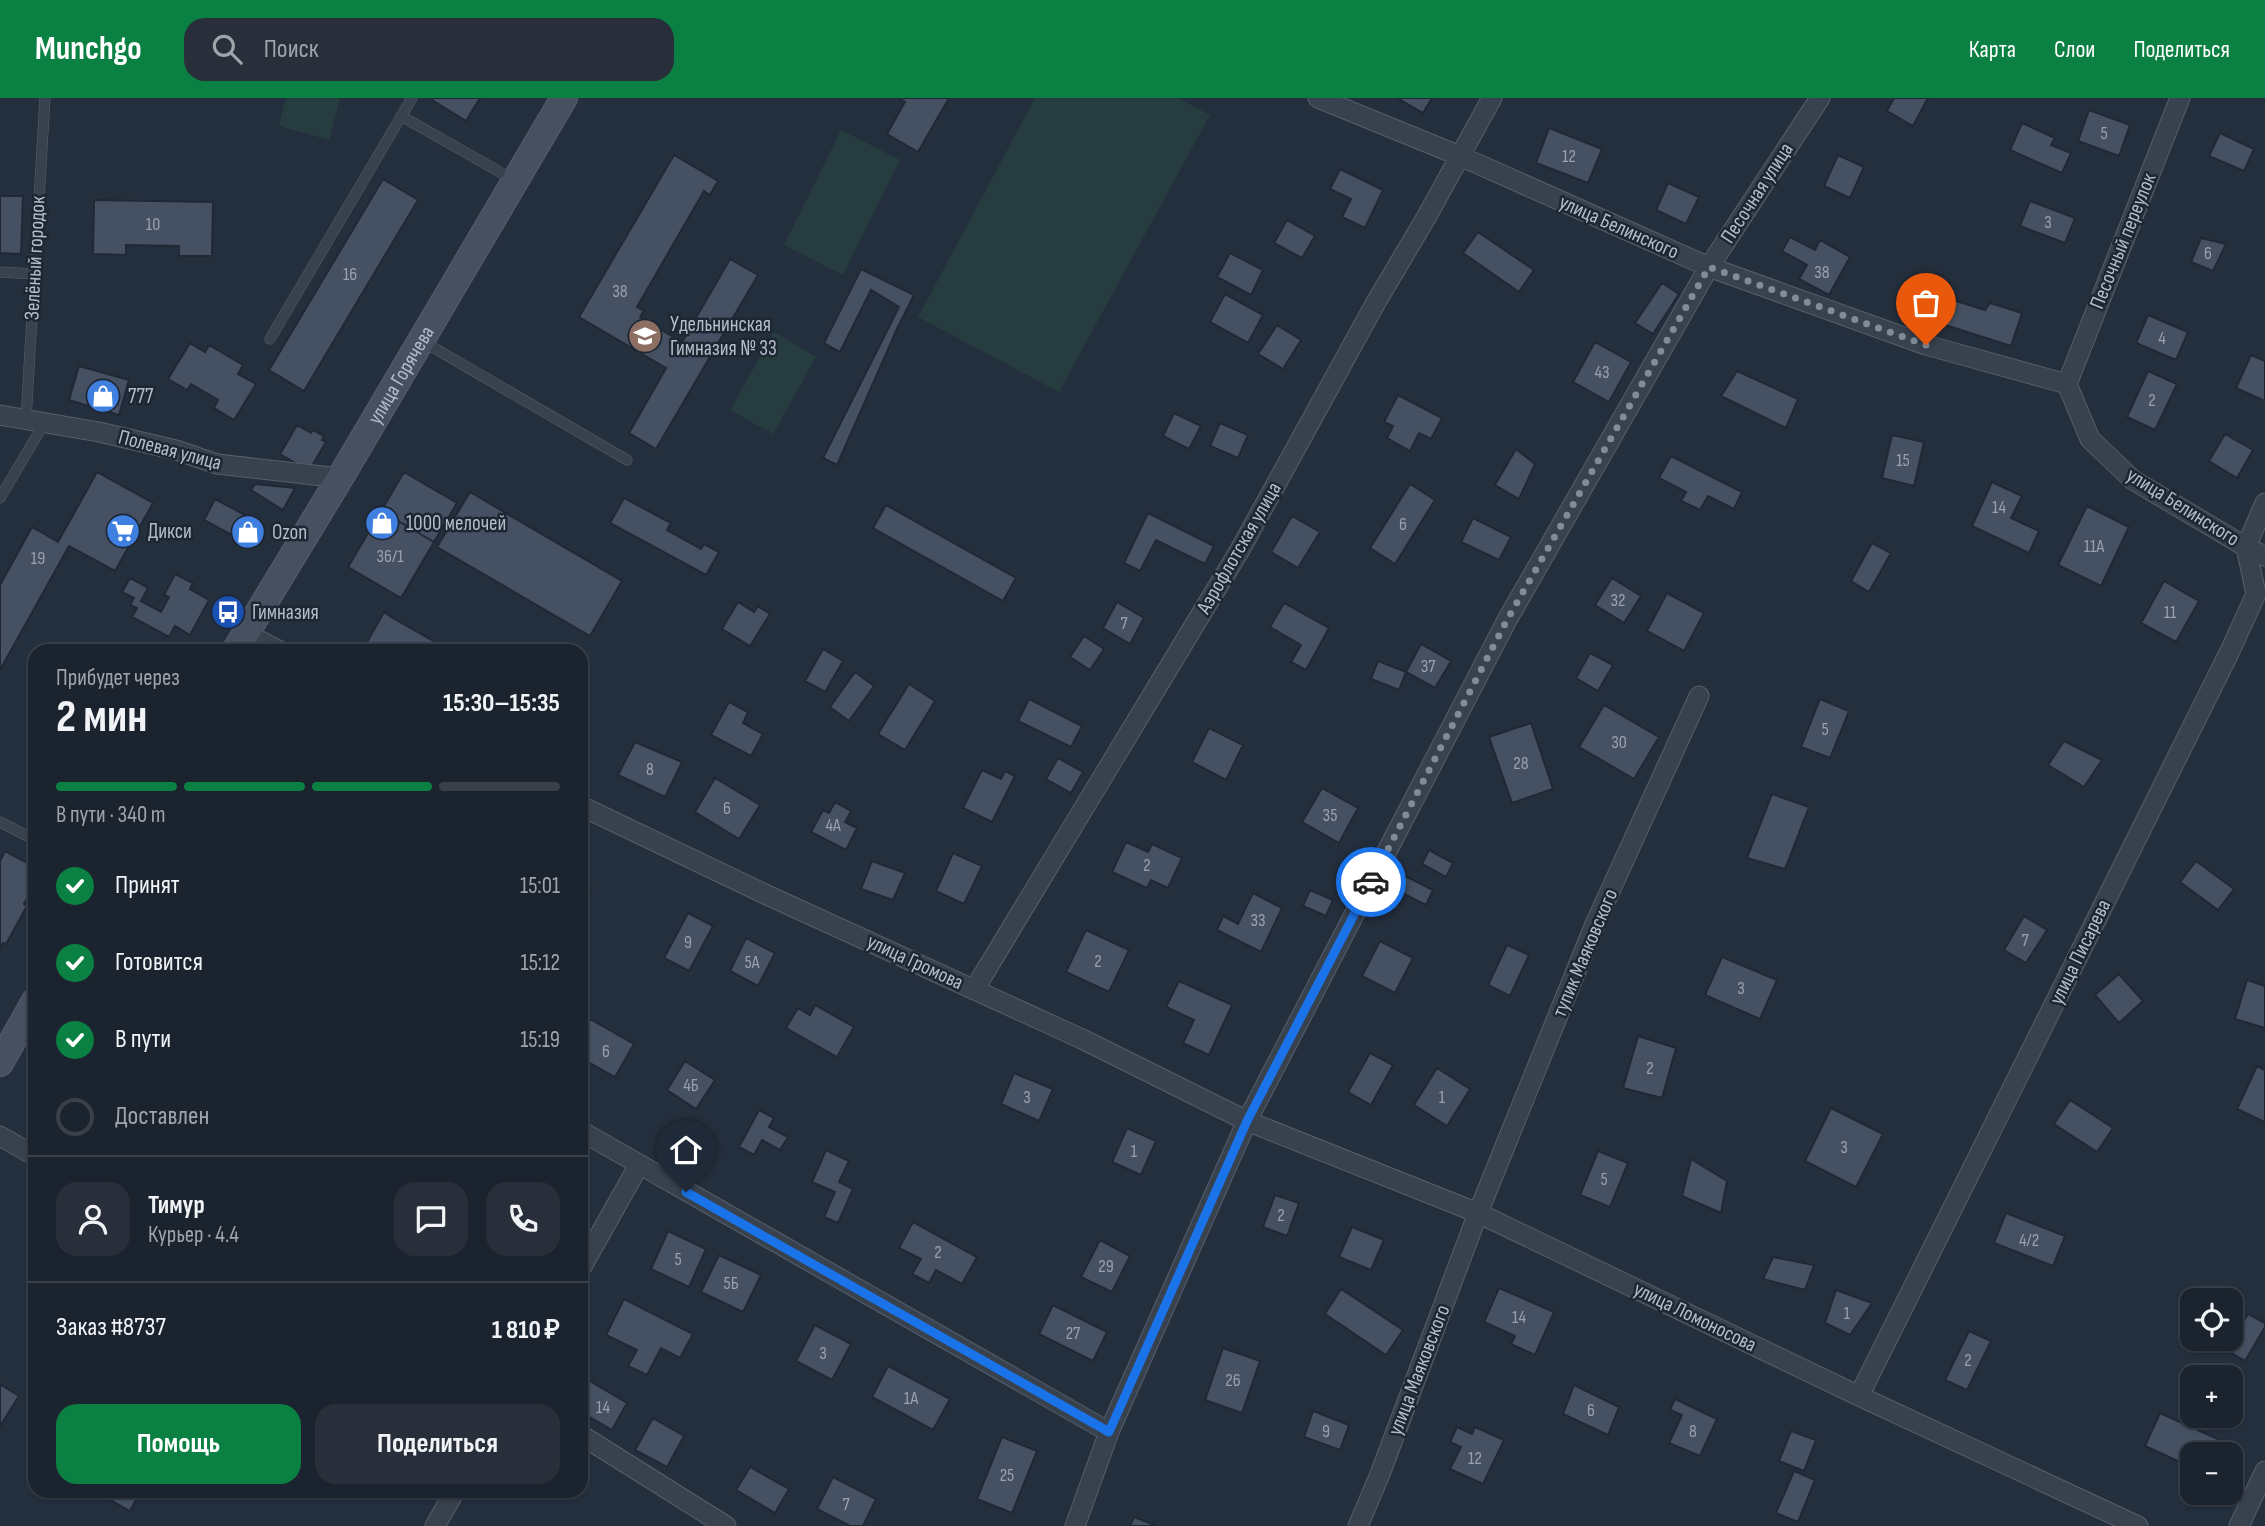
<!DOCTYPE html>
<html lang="ru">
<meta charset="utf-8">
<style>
body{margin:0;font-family:"Sofia Sans Condensed",sans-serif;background:#282f3a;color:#f1f3f6;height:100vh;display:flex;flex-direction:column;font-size:26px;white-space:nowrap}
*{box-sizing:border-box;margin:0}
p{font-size:23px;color:#a0a4aa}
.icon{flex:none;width:38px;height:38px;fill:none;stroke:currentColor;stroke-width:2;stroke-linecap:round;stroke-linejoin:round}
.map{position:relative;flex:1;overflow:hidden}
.side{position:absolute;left:28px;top:546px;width:560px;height:854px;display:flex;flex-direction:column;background:#1b232e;border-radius:21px;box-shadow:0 2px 5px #0004,0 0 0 2px #39404a}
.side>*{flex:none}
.buttons{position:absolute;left:2180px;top:1190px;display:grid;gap:14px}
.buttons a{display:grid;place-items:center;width:63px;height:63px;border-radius:14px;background:#1b232e;box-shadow:0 2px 5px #0004,0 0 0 2px #39404a;font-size:35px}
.pin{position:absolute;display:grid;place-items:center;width:60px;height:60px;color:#fff;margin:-72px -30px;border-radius:50% 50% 50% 0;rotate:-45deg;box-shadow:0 0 7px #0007}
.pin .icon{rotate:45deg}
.courier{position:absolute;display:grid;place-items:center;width:70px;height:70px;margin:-35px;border:5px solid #1a73e8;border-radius:50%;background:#fff;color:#222;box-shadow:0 2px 9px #0007}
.summary em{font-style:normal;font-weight:700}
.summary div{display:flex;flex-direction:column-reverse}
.summary{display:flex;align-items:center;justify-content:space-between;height:119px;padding:0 28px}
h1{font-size:46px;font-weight:700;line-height:52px}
.bar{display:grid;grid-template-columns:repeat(4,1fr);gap:10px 7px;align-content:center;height:84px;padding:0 28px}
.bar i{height:9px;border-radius:5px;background:#39404a}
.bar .on{background:#0b8043}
.bar p{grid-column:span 4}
.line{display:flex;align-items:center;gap:18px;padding:0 28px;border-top:2px solid #39404a}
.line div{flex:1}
.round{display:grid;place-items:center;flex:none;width:74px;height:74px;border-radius:21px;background:#282f3a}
ol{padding:0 28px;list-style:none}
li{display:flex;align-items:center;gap:21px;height:77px}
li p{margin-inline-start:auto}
li .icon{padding:7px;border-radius:50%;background:#0b8043;color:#fff;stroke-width:4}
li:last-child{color:#a0a4aa}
li i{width:38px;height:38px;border:4px solid #39404a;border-radius:50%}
.button{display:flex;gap:14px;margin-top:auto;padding:14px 28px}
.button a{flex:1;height:80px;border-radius:21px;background:#0b8043;color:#fff;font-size:28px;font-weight:700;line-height:80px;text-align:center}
.button a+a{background:#282f3a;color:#f1f3f6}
header{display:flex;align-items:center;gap:42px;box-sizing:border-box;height:98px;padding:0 35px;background:#0b8043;color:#fff}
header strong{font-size:33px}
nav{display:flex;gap:38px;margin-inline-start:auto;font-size:24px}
.search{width:490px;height:63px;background:#282f3a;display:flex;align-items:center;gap:18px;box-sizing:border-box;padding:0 24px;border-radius:21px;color:#a0a4aa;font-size:26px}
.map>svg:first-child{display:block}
</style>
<header>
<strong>Munchgo</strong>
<div class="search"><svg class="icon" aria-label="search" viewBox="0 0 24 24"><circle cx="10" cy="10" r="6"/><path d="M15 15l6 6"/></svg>Поиск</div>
<nav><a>Карта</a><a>Слои</a><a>Поделиться</a></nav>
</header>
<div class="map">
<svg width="2265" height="1428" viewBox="0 0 2265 1428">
<rect width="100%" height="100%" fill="#242f3e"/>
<path fill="#263c3f" d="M286,0H340L329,42L279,28Z
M1035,0H1178L1210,17L1059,294L918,219Z
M841,32L900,62L843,177L784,147Z
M774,234L816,259L773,336L730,312Z"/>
<path fill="#455162" stroke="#1f2835" stroke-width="2" d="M433,0H480L466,23L432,2Z
M898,0H949L918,54L887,36L905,4Z
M1397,0H1432L1423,15Z
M1894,0H1928L1913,28L1887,13Z
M2089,12L2130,27L2119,58L2078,43Z
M2022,25L2055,40L2051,47L2071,55L2062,75L2010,52Z
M1549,30L1602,51L1588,85L1536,65Z
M2220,35L2254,51L2244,73L2209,58Z
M674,57L718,83L710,97L704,93L637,209L644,213L640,219L682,244L730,161L758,177L656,351L629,335L666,270L579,219Z
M1838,57L1864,69L1850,100L1824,88Z
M1340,71L1383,92L1365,130L1342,119L1351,101L1330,91Z
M383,81L418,102L304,293L269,272Z
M1668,85L1699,99L1686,126L1656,112Z
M0,98H23L21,156L0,155Z
M94,102L213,104L212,158H179V148L126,147V157L93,156Z
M2030,103L2075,120L2065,145L2020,128Z
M1287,122L1315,138L1302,160L1274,145Z
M1478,134L1534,172L1519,194L1463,155Z
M1790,139L1815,152L1820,142L1850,159L1829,197L1799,181L1807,167L1782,153Z
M2201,140L2226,146L2213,173L2191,164Z
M1230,155L1263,172L1251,197L1217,179Z
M861,171L914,197L897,231L837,367L823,360L899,209L871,192L840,254L824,245Z
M1662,185L1679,196L1653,236L1635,225Z
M1225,196L1263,217L1248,245L1210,224Z
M1950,201L1985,212L1990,205L2022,215L2011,248L1942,226Z
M2148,217L2188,234L2176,262L2136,245Z
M1277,227L1301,242L1283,271L1258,256Z
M1595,244L1631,264L1609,304L1573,284Z
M190,245L205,254L209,247L243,267L238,276L256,286L234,322L214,310L218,302L191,286L187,292L168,281Z
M2251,257L2265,263V303L2236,290Z
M79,268L129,282L119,317L69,302Z
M1737,273L1798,301L1786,330L1721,298Z
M2148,273L2177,286L2155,332L2127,319Z
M1398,297L1442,320L1431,341L1419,335L1410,353L1387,340L1393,328L1384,324Z
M1174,315L1201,328L1189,351L1163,338Z
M1220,325L1248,337L1238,360L1210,348Z
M297,327L311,335L313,332L324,338L322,342L326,344L309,373L280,356Z
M2225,336L2253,352L2237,380L2209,363Z
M1892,337L1924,344L1914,388L1882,380Z
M1516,351L1535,366L1519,401L1495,387Z
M1671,358L1742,394L1734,411L1708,398L1700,412L1681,403L1686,394L1659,380Z
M97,374L153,405L115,473L69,448L0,572V487L32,429L58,444Z
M404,374L457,405L434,444L381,413Z
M1992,384L2022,398L2011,420L2039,433L2029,455L1972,428Z
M255,386L295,390L283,412L251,392Z
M1410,386L1435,402L1395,466L1370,450Z
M470,394L622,483L590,538L437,449Z
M624,400L671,425L667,432L701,451L704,446L719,454L706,477L610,425Z
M215,401L262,426L250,447L204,422Z
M886,407L1016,480L1003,503L873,430Z
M2087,408L2129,429L2101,488L2058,467Z
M381,413L434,444L401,500L348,469Z
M1148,415L1214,448L1205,466L1156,442L1140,473L1124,465Z
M1292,418L1320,434L1298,470L1271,454Z
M1473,420L1511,439L1499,462L1461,444Z
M1872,445L1891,455L1869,494L1851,483Z
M175,476L193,485L190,491L209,502L190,537L175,528L169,539L132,519L137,510L130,507L134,500L122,494L130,480L148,490L141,503L161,514L169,499L164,497Z
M1612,480L1641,498L1624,525L1595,507Z
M2164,483L2199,503L2176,544L2141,525Z
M1667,495L1704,515L1684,553L1647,533Z
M738,504L754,514L758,508L770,516L750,548L722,531Z
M1117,504L1144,520L1130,546L1103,530Z
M1284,505L1329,530L1306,572L1291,564L1301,547L1270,529Z
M384,514L391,519L451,553H362Z
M1084,538L1104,551L1090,572L1070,559Z
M1421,546L1451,563L1435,590L1406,574Z
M823,551L843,563L825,594L805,583Z
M1590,555L1613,567L1598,593L1576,580Z
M1378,563L1406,574L1399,592L1371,581Z
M855,574L874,588L849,623L830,609Z
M909,586L935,603L905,652L878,636Z
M1029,601L1082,628L1071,649L1018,623Z
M1820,601L1849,613L1830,660L1801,649Z
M729,604L748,614L743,625L763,636L751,658L711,637Z
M1604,607L1659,639L1634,681L1579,649Z
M1531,625L1553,691L1512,705L1489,639Z
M1209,630L1243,647L1226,682L1192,664Z
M2064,643L2102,662L2084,689L2048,667Z
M635,644L682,664L665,699L618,677Z
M1058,660L1083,674L1071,695L1046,681Z
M982,672L1001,681L1005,673L1015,678L992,724L963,710Z
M715,680L760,707L739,741L695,714Z
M1322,690L1358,710L1339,745L1302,724Z
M1772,696L1809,709L1785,771L1747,760Z
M835,704L851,713L845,724L857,730L846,752L811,734L823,712L829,715Z
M1126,744L1148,754L1152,746L1182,760L1168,790L1151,782L1147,790L1112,774Z
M1429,752L1453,765L1446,779L1422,766Z
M5,753L35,769V781L31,789L33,790L24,806L27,808L6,846L3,845L0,851V763Z
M953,755L982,768L964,806L936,793Z
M872,763L905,775L893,802L861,791Z
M2196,763L2234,791L2218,812L2180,784Z
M1405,778L1433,792L1426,807L1398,793Z
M581,785L592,790L581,813Z
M1310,792L1333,802L1326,818L1303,808Z
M1253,795L1282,810L1261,854L1217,832L1223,818L1238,826Z
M688,815L713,828L689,873L664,860Z
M2024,818L2047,832L2026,865L2004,852Z
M1086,832L1129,852L1109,894L1066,874Z
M746,840L775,855L758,888L730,873Z
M1380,843L1413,860L1395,895L1362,878Z
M1507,847L1529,857L1510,898L1488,887Z
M1722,859L1777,882L1760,921L1705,897Z
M2119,876L2143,903L2119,925L2095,897Z
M2247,882L2265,888V930L2235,921Z
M1179,883L1232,907L1209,957L1183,945L1194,922L1166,909Z
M815,907L854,929L837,959L786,930L798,910L810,917Z
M590,921L634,946L615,979L581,960V938Z
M1638,938L1676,950L1662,1000L1623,990Z
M1370,955L1393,967L1371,1007L1348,994Z
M685,963L715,982L696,1011L667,992Z
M2257,968L2265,972V1024L2237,1011Z
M1437,970L1470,991L1447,1028L1414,1007Z
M1014,975L1053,991L1039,1023L1001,1006Z
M2070,1002L2113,1030L2097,1054L2054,1026Z
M1831,1010L1883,1036L1856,1089L1805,1063Z
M759,1012L774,1020L769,1029L788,1039L780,1052L762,1042L754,1057L739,1049Z
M1127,1030L1156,1043L1141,1077L1112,1064Z
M826,1052L849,1063L839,1084L853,1091L838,1125L824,1119L835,1094L812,1084Z
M1598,1053L1628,1065L1610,1109L1580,1097Z
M1691,1061L1727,1083L1721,1115L1682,1098Z
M1275,1097L1299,1105L1287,1138L1263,1129Z
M2006,1115L2065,1138L2053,1168L1994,1145Z
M913,1124L977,1159L962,1186L936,1172L929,1185L912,1176L921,1161L899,1150Z
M1352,1129L1384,1142L1371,1172L1339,1159Z
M668,1133L706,1151L689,1189L651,1171Z
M1100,1142L1130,1158L1112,1194L1081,1179Z
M719,1157L761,1177L743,1214L701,1194Z
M1773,1159L1814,1167L1805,1192L1763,1181Z
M1499,1190L1554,1214L1535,1257L1511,1246L1515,1238L1484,1224Z
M1341,1191L1403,1232L1386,1257L1325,1216Z
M1836,1192L1872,1205L1850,1237L1825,1225Z
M624,1201L693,1236L680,1260L661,1250L647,1277L628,1268L637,1252L606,1237Z
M1053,1207L1107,1234L1093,1263L1039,1236Z
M2248,1216L2265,1225V1229L2245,1263L2227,1252Z
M815,1227L851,1246L832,1282L796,1263Z
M1969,1233L1991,1243L1967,1292L1945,1282Z
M1223,1250L1260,1263L1242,1315L1205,1302Z
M888,1268L950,1301L933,1332L872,1299Z
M588,1282L627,1305L612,1332L581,1314V1293Z
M0,1286L19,1298L0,1328Z
M1574,1287L1619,1309L1608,1337L1563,1316Z
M1675,1301L1717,1321L1700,1358L1669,1345L1682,1317L1670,1312Z
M1313,1313L1349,1327L1340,1352L1304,1339Z
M2160,1315L2220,1342L2214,1356H2193V1370L2145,1348Z
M653,1320L684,1338L667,1369L635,1352Z
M1457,1329L1472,1336L1475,1329L1504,1342L1483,1386L1450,1371L1461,1349L1450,1344Z
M1791,1333L1816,1342L1804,1373L1779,1363Z
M1002,1339L1037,1353L1012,1415L977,1401Z
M750,1369L789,1391L775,1415L736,1392Z
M1794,1373L1815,1382L1798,1424L1776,1415Z
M833,1379L876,1401L863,1428H850L817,1411Z
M102,1393H141L130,1413L100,1396Z
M1134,1419L1157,1428H1130Z"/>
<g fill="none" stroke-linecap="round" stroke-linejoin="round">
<g stroke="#565f6c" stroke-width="11">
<path id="service" d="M401,18L514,82
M0,174L34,176
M270,241L412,0
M422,243L627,362
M26,321L45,0
M0,400L45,324
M0,724L35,742"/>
</g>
<g stroke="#565f6c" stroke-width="21">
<path id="minor" d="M1318,0L1460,58L1709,169L1926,247L2067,286L2090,341L2133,382L2246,449L2265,458
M2067,286L2180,0
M0,317L99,334L176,352L217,366L340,380
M245,535L280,553
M581,708L767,797L1082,941L1247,1023L1478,1115L1859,1298L2138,1428
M974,892L1241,450L1375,206L1427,118L1492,0
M581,1033L1109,1334
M0,1038L35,1058
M581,1170L639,1067
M1859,1298L2229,555L2256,496L2246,449L2265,405
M581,1337L726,1428
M435,1428L455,1393
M1075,1428L1109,1334L1247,1023L1507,522L1709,169L1820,0
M1358,1428L1380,1376L1478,1115L1595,826L1699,598
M2239,1428L2265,1373"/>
</g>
<g stroke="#565f6c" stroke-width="28">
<g id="secondary">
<path id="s1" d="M235,553L340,380L564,0"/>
<path d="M0,965L35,903"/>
</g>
</g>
<use href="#service" stroke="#38414e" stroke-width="10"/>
<use href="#minor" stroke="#38414e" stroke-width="19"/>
<use href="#secondary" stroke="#465061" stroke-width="26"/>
</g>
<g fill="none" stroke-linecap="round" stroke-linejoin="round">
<path stroke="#828b98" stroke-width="7" stroke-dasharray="0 12.6" d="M1371,784L1507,522L1709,169L1926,247"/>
<path stroke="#1a73e8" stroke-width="9" d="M686,1094L1109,1334L1247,1023L1371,784"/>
</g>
<defs>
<g id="school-disc" transform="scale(1.75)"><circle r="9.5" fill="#8d6e63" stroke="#1d2633"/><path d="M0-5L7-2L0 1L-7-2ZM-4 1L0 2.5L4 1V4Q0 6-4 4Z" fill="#fff"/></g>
<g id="shop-disc" transform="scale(1.75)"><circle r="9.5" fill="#3f7fe0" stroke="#1d2633"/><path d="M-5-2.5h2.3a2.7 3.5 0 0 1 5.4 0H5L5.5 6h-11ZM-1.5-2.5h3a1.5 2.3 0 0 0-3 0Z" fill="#fff"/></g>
<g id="supermarket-disc" transform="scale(1.75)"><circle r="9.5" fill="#3f7fe0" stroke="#1d2633"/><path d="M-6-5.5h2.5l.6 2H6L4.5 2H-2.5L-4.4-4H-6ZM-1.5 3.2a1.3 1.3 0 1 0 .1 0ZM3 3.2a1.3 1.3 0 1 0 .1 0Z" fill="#fff"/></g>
<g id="bus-disc" transform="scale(1.75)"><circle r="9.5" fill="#1a4fb4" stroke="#1d2633"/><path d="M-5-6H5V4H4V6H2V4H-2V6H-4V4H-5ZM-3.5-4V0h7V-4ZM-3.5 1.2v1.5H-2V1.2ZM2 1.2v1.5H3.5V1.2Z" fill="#fff"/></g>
</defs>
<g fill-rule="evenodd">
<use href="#school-disc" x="645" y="238"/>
<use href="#shop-disc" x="103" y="298"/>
<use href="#shop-disc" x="382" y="425"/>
<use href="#supermarket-disc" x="123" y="433"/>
<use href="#shop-disc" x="248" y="434"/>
<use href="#bus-disc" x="228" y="514"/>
</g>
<g text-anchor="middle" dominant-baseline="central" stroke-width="5" stroke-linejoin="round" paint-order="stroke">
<g font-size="18" fill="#98a1af">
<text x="2104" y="35">5</text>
<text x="1569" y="58">12</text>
<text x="2048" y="124">3</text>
<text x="153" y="126">10</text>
<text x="2208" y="155">6</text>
<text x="1822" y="174">38</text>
<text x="350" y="176">16</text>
<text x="620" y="193">38</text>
<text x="2162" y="240">4</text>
<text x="1602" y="274">43</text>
<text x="2152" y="302">2</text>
<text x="1903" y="362">15</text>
<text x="1999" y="409">14</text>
<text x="1403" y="426">6</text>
<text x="2094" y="448">11А</text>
<text x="390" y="458">36/1</text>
<text x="38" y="460">19</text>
<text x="1618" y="502">32</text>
<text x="2170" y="514">11</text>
<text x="1124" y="525">7</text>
<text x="1428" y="568">37</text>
<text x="1825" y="631">5</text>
<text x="1619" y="644">30</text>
<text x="1521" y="665">28</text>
<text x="650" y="671">8</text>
<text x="727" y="710">6</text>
<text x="1330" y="717">35</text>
<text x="833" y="727">4А</text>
<text x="1147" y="767">2</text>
<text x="1258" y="822">33</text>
<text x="2025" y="842">7</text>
<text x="688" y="844">9</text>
<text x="1098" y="863">2</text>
<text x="752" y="864">5А</text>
<text x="1741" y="890">3</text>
<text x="606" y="953">6</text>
<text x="1650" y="970">2</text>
<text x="691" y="987">4Б</text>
<text x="1027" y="999">3</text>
<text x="1442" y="999">1</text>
<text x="1844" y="1049">3</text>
<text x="1134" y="1053">1</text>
<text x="1604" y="1081">5</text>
<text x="1281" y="1117">2</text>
<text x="2029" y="1142">4/2</text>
<text x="938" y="1154">2</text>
<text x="678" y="1161">5</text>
<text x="1106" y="1168">29</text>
<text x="731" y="1185">5Б</text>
<text x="1847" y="1215">1</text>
<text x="1519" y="1219">14</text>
<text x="1073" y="1235">27</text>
<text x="823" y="1255">3</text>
<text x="1968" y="1262">2</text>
<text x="1233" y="1282">26</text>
<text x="911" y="1300">1А</text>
<text x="603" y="1309">14</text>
<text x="1591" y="1312">6</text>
<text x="1326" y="1333">9</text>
<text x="1693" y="1333">8</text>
<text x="1475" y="1360">12</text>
<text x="1007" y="1377">25</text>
<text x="846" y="1406">7</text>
</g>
<g font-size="21" fill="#b4bcc9" stroke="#1d2633">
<text transform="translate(1757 95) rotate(-57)">Песочная улица</text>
<text transform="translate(1619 129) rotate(24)">улица Белинского</text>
<text transform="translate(2123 143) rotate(-68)">Песочный переулок</text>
<text transform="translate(35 160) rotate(-87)">Зелёный городок</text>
<text stroke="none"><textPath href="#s1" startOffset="322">улица Горячева</textPath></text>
<text transform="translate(170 352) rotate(15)">Полевая улица</text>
<text transform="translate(2183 409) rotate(32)">улица Белинского</text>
<text transform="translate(1239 450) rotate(-60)">Аэрофлотская улица</text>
<text transform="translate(2080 854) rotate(-64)">улица Писарева</text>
<text transform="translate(1585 855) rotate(-67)">тупик Маяковского</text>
<text transform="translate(915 864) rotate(25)">улица Громова</text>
<text transform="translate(1695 1219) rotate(26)">улица Ломоносова</text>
<text transform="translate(1419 1272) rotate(-69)">улица Маяковского</text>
</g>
<g font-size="21" fill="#b4bcc9" stroke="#1d2633" text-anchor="start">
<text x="670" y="226">Удельнинская<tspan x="670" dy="24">Гимназия № 33</tspan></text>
<text x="128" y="298">777</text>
<text x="406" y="425">1000 мелочей</text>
<text x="148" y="433">Дикси</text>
<text x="272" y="434">Ozon</text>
<text x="252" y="514">Гимназия</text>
</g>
</g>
</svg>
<div class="buttons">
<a><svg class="icon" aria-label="locate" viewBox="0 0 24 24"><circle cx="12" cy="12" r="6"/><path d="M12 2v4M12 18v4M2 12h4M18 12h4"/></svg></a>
<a>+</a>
<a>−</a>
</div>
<div class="pin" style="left:1926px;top:247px;background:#ea580c"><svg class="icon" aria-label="bag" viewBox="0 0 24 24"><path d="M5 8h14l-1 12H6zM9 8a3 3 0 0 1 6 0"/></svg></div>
<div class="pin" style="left:686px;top:1094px;background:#1f2937"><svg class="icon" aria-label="home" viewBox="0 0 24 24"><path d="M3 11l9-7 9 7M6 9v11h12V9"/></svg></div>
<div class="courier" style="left:1371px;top:784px"><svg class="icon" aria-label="car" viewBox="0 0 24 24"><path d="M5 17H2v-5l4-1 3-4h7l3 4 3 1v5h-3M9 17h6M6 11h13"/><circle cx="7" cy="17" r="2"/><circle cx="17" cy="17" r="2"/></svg></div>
<section class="side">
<div class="summary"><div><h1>2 мин</h1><p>Прибудет через</p></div><em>15:30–15:35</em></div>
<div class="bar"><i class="on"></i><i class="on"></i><i class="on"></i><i></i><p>В пути · 340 m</p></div>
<ol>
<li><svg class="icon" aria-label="check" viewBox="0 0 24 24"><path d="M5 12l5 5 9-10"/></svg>Принят<p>15:01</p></li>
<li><svg class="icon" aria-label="check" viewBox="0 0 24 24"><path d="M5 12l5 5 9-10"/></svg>Готовится<p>15:12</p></li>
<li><svg class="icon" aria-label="check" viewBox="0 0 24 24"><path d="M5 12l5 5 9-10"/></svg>В пути<p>15:19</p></li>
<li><i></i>Доставлен</li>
</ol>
<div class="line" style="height:126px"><a class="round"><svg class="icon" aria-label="person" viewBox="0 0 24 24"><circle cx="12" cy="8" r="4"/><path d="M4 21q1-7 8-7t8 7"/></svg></a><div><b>Тимур</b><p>Курьер · 4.4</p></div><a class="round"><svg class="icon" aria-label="chat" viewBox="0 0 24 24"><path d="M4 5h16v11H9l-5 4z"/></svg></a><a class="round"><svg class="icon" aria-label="phone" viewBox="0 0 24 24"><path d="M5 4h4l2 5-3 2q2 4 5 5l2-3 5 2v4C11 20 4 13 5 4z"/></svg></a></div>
<div class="line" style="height:91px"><div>Заказ #8737</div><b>1 810 ₽</b></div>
<div class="button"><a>Помощь</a><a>Поделиться</a></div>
</section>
</div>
